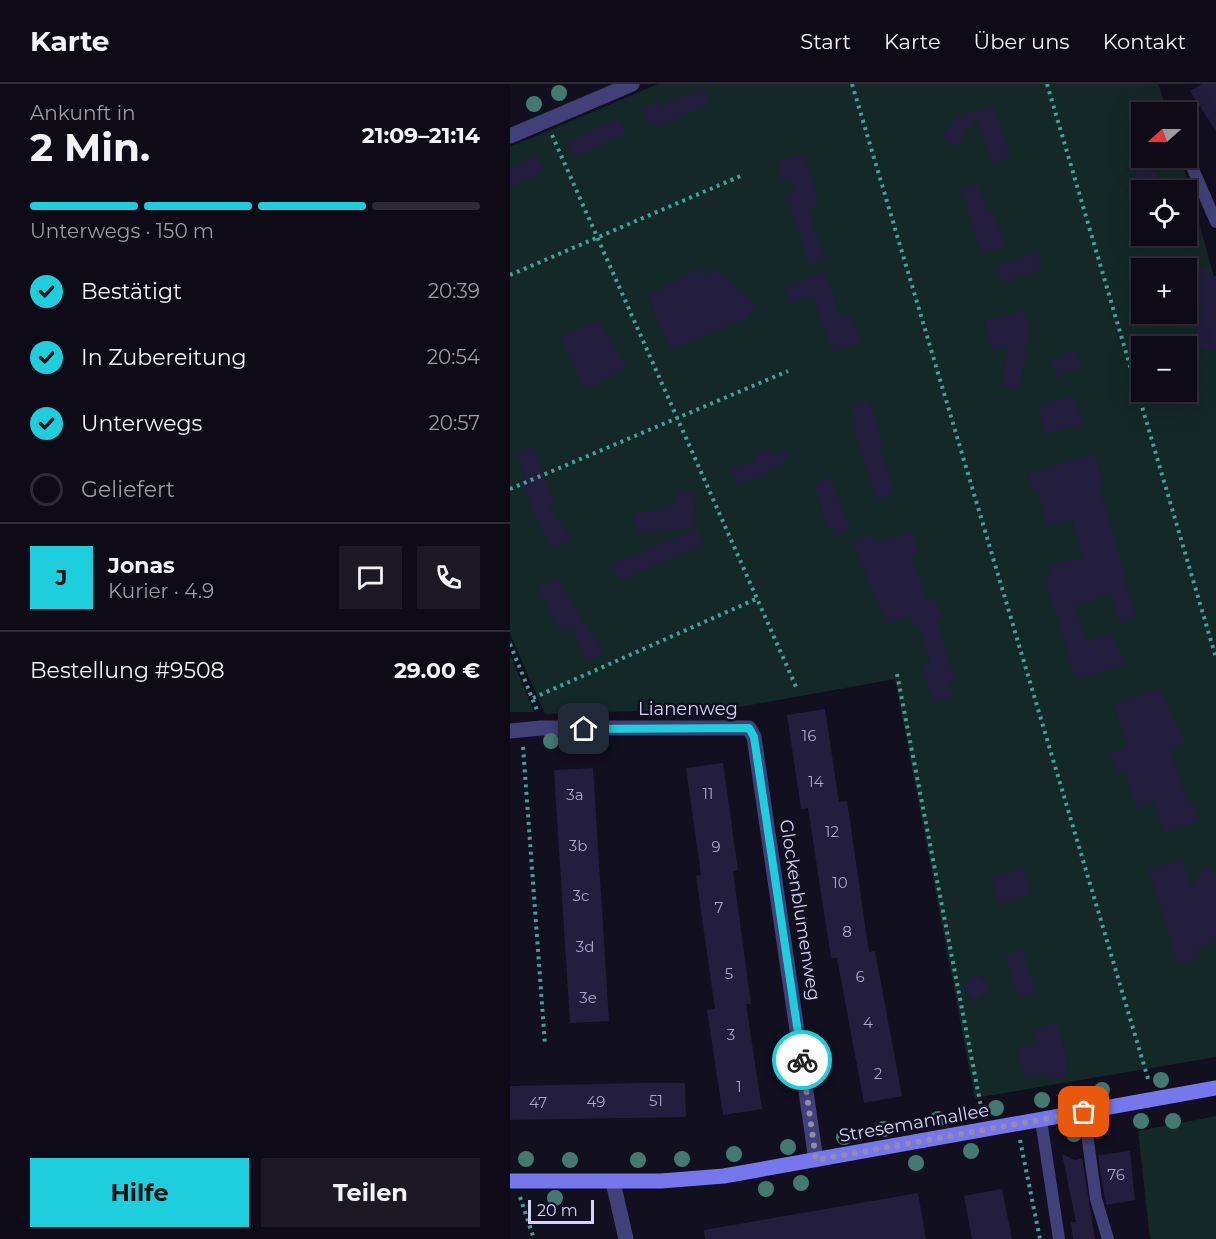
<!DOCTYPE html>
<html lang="de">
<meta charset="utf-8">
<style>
body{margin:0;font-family:Montserrat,sans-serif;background:#1c1924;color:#f1f3f6;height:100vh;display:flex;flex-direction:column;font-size:22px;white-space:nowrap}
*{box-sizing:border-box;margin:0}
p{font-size:20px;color:#9b9ba1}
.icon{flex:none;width:33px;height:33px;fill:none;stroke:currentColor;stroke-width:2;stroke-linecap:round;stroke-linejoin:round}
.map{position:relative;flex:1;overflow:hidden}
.sheet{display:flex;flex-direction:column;background:#0e0b17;width:510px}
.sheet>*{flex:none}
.needle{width:39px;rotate:249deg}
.tools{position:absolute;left:621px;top:18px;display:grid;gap:12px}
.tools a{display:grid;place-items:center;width:66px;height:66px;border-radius:0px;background:#0e0b17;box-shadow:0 6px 24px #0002,0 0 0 2px #2e2b36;font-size:30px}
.scale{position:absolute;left:18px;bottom:15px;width:66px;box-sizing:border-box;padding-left:6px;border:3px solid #d6d3f9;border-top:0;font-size:16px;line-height:21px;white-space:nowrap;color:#d6d3f9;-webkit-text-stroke:4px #120f1f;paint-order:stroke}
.pin{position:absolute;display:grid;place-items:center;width:51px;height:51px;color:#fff;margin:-26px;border-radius:12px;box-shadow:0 3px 9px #0006}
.courier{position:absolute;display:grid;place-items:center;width:60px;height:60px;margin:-30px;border:4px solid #1dcfdc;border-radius:50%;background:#fff;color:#222;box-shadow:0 2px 8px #0007}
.headline em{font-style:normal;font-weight:700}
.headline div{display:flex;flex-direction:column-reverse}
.headline{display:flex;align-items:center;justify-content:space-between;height:102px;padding:0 30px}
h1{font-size:39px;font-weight:700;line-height:45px}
.bar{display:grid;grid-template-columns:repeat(4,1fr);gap:9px 6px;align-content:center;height:72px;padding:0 30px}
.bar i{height:8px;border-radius:4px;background:#2e2b36}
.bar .selected{background:#1dcfdc}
.bar p{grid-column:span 4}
.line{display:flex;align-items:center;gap:15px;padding:0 30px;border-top:2px solid #2e2b36}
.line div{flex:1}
.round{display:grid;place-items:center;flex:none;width:63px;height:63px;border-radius:0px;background:#1c1924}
ol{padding:0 30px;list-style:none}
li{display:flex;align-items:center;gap:18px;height:66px}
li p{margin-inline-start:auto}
li .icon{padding:6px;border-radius:50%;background:#1dcfdc;color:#111;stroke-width:4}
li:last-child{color:#9b9ba1}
li i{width:33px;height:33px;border:3px solid #2e2b36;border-radius:50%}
.cta{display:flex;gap:12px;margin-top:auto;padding:12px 30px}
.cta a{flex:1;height:69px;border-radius:0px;background:#1dcfdc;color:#111;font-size:24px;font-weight:700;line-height:69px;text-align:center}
.cta a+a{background:#1c1924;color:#f1f3f6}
header{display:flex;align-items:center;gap:36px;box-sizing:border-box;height:84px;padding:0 30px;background:#0e0b17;border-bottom:2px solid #2e2b36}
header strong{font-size:28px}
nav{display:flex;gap:33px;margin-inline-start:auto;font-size:21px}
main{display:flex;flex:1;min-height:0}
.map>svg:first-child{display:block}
</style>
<header>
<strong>Karte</strong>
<nav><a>Start</a><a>Karte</a><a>Über uns</a><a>Kontakt</a></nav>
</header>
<main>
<section class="sheet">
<div class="headline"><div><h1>2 Min.</h1><p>Ankunft in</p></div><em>21:09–21:14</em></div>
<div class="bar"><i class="selected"></i><i class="selected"></i><i class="selected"></i><i></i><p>Unterwegs · 150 m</p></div>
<ol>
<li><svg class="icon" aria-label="check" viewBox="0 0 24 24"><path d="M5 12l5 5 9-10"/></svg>Bestätigt<p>20:39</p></li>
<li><svg class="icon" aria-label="check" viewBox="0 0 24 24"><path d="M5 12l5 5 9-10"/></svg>In Zubereitung<p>20:54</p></li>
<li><svg class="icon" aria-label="check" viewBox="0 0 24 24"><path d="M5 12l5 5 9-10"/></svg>Unterwegs<p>20:57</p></li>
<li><i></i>Geliefert</li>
</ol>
<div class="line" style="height:108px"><b class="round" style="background:#1dcfdc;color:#111">J</b><div><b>Jonas</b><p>Kurier · 4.9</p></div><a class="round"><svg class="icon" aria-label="chat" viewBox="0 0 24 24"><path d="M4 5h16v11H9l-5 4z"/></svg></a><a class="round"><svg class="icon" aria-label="phone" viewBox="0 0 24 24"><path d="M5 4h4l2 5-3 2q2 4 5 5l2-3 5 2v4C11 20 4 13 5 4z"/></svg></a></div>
<div class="line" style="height:78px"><div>Bestellung #9508</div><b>29.00 €</b></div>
<div class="cta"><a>Hilfe</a><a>Teilen</a></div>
</section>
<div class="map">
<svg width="706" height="1155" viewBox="0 0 706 1155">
<rect width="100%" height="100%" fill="#120f1f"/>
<path fill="#132827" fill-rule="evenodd" d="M148,0H648L658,28H632V74H671L706,200V973L465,1014L385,595L224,624L35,630L0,550V63ZM632,106H676V152H632ZM632,184H676V230H632ZM632,262H676V308H632Z
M0,570L24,628H0Z
M706,1032V1155H640L628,1047Z"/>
<path fill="#231e3e" d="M692,0H706V47L680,7Z
M193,3L199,19L148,44L145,38L140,41L132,24L148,17L151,23Z
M484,22L500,73L482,80L467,33L446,63L432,54L447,32Z
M109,34L116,49L65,74L58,57Z
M294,70L308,121L298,125L315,176L299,181L277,111L285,109L280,95L272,97L267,77Z
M28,71L35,88L0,103V84Z
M643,78L648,94L630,100L625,84Z
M468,99L477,129L484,128L495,163L472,170L451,104Z
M527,168L532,185L492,198L487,182Z
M190,184L196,195L204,184L247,221L236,234L161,266L138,212Z
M698,184L701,192H706V266L683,262L692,222L677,219L682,189Z
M315,188L331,234L340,231L351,258L323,268L303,212L280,220L274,203Z
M514,226L519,243L510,305L492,302L498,262L482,266L474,237Z
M88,236L117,283L76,307L50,254Z
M566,267L571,284L546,292L541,275Z
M563,312L573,340L535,350L528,322Z
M359,316L374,363L369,364L384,409L367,415L342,338L345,336L341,322Z
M23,362L44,418L38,421L61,455L44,466L34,451L12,399L17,397L7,368Z
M259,363L263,370L276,366L280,375L228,403L220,385L247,376L244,371Z
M584,370L594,401L590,402L592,412L616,493L613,494L627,534L610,540L600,510L565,522L576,558L604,550L614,581L566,595L534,494L542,491L538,482L573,474L562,436L537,443L528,406L523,407L518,390Z
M320,393L341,445L325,452L322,443L317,444L304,399Z
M166,407L185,408L183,443L128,449L123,431L165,421Z
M188,444L194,460L110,497L103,480Z
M403,447L410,469L401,471L417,517L425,515L432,535L427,536L445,597H438L443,613L425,619L412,581L420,579L410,542L405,544L400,531L377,540L342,457L361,450L364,459Z
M47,495L73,536L94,570L75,577L62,543L52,549L43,534L28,503Z
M650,604L667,643L670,642L675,659L659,664L678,719L683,717L689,737L654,748L644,718L626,723L616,687L608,690L600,669L618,663L603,620Z
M315,625L329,718L337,717L359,868L365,867L392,1012L354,1019L327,874H321L298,724L291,725L277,631Z
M213,679L228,786L223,787L241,920H236L252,1025L213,1031L197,926L205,925L186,792L191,791L176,684Z
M83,684L99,937L60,939L44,686Z
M673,776L681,804L695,783L706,790V857L688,863L691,873L668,880L639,786Z
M512,783L521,809L490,820L481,793Z
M513,865L525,909L509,915L495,871Z
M467,890L480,904L465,918L452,904Z
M548,939L557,977L556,994L528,991L516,995L506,966L527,959L524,945Z
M132,999H175L176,1033L0,1036V1002Z
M620,1067L625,1116L596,1121L588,1071Z
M552,1070L565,1076L572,1074L585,1155H563L561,1138H566Z
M492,1105L502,1155H462L454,1112Z
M408,1109L416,1155H195L194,1146Z"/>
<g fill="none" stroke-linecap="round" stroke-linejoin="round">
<path stroke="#3da39a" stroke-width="4" stroke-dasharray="3 4.5" stroke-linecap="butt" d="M342,0L639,998
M537,0L706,574
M42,51L287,605
M0,191L233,91
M0,405L278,287
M0,560L27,626
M387,590L472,1028
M23,614L246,515
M13,663L35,961
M510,1056L530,1155
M10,1113L24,1155"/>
<path stroke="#414078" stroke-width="12" d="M676,69L706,138
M574,1028L586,1115L598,1155
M531,1036L549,1155"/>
<path stroke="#414078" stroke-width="15" d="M0,52L122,0
M0,647L31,644H239L244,653L306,1076
M103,1098L116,1155"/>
<path stroke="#7677ed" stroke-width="15" d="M0,1097H151L214,1092L706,1004"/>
</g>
<g fill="#427970">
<circle cx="49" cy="9" r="8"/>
<circle cx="24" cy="20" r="8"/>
<circle cx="41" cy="657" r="8"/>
<circle cx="651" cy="996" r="8"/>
<circle cx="592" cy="1006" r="8"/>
<circle cx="532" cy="1016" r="8"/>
<circle cx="486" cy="1024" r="8"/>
<circle cx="428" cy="1035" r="8"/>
<circle cx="631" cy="1037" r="8"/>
<circle cx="663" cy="1037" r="8"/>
<circle cx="374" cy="1045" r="8"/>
<circle cx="564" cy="1050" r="8"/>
<circle cx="334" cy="1053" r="8"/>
<circle cx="278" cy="1063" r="8"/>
<circle cx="461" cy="1067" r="8"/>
<circle cx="224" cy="1070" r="8"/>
<circle cx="16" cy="1075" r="8"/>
<circle cx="172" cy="1075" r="8"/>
<circle cx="60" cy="1076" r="8"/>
<circle cx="128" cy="1076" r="8"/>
<circle cx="406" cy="1079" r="8"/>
<circle cx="291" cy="1099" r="8"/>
<circle cx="256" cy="1105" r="8"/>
<circle cx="45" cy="1114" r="8"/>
</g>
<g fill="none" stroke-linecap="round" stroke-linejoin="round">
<path stroke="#918ead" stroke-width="6" stroke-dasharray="0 10.8" d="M292,976L306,1076L574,1028"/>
<path stroke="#1dcfdc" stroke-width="8" d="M74,645L239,644L244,653L292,976"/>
</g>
<g text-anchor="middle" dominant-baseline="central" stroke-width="5" stroke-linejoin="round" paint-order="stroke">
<g font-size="15" fill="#a9a6ca">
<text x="299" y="651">16</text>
<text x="306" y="697">14</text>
<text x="198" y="709">11</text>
<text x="65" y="710">3a</text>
<text x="322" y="747">12</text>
<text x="68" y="761">3b</text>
<text x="206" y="762">9</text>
<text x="330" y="798">10</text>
<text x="71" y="811">3c</text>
<text x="209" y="823">7</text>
<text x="337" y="847">8</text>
<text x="75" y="862">3d</text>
<text x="219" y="889">5</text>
<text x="350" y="892">6</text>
<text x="78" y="913">3e</text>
<text x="358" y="938">4</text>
<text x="221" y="950">3</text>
<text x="368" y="989">2</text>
<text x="229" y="1002">1</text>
<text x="146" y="1016">51</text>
<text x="86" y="1017">49</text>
<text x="28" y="1018">47</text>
<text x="606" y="1090">76</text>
</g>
<g font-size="18" fill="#d6d3f9" stroke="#120f1f">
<text x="178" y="625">Lianenweg</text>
<text transform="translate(290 826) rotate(81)">Glockenblumenweg</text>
<text transform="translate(404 1039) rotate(-10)">Stresemannallee</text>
</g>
</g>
</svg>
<div class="tools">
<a><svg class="needle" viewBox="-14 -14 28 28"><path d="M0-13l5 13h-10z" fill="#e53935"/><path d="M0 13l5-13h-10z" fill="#9b9ba1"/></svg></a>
<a><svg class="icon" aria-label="locate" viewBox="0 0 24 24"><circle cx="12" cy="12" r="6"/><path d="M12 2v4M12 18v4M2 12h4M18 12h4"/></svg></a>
<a>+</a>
<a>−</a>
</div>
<div class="scale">20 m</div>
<div class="pin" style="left:574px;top:1028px;background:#ea580c"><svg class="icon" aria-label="bag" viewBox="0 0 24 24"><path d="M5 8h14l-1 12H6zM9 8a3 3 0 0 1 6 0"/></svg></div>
<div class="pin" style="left:74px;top:645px;background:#1f2937"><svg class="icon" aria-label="home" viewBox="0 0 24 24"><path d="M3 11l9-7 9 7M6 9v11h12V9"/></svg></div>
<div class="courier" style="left:292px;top:976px"><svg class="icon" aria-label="bike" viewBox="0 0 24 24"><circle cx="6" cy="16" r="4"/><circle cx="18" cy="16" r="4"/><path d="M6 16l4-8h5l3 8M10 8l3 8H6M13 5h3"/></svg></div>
</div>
</main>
